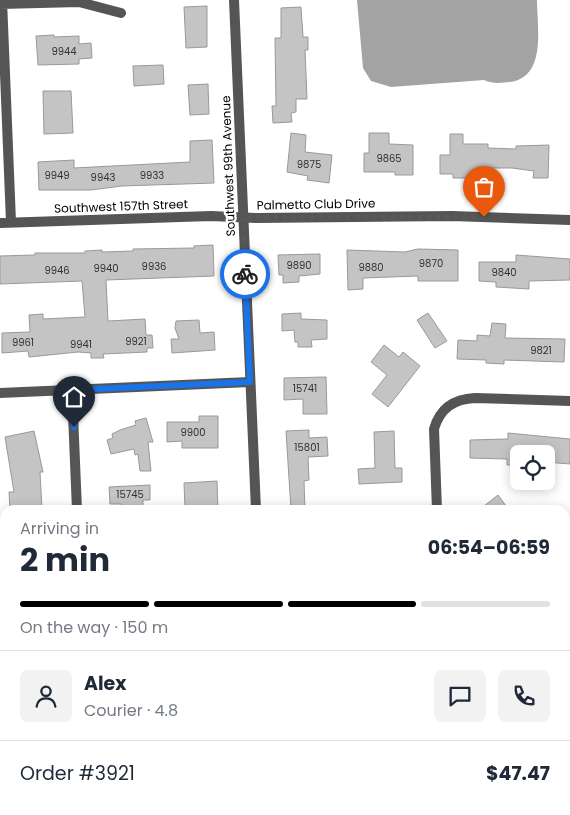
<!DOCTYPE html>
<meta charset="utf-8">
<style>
body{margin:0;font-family:Poppins,sans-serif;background:#f2f2f3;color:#1f2937;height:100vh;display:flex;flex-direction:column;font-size:19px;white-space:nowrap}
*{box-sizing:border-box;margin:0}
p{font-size:16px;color:#747a83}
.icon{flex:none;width:28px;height:28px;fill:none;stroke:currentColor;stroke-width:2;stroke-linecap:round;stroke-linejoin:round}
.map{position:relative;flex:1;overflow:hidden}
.side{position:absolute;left:0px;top:505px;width:570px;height:310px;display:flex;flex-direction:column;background:#fff;border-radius:15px 15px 0 0;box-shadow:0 2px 12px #0003}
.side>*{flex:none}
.controls{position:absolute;left:510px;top:445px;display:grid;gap:10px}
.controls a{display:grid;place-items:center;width:45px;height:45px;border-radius:8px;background:#fff;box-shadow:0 2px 12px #0003;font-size:25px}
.pin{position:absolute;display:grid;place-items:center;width:42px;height:42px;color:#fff;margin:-51px -21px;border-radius:50% 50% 50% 0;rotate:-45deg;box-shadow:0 0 5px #0007}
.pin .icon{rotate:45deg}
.courier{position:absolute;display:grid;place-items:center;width:50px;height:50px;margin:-25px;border:4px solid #1a73e8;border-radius:50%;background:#fff;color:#222;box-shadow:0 1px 6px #0007}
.headline em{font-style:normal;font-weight:700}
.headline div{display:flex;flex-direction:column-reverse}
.headline{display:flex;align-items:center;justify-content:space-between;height:85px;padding:0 20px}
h1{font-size:32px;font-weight:700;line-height:38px}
.bar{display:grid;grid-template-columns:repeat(4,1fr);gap:8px 5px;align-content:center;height:60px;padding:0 20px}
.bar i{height:6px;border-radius:4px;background:#e0e1e3}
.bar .current{background:#000}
.bar p{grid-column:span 4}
.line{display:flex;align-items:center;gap:12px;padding:0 20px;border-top:1px solid #e0e1e3}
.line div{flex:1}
.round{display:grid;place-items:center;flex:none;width:52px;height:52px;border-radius:8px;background:#f2f2f3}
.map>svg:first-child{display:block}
</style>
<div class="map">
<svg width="570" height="815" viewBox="0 0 570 815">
<rect width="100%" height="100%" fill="#fff"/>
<path fill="#a3a3a3" d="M357,0H537C537,27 547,77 510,82C500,83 493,84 484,80L391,87L371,81L363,68Z"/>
<path fill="#c4c4c4" stroke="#999" d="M207,6V47L186,48L184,7Z
M301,7L303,37H308V50H305L307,99H296V112L291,113L292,122L273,123L272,106H276L275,38H281V8Z
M54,35V37L79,36V44L91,43L92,58L79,59V64L38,65L36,36Z
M163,65L164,84L134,86L133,66Z
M208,84L209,114L190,115L188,85Z
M43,91H71L73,133L44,134Z
M291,133L306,135L305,152L332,155L329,183L307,180L308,176L287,172Z
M369,133H389V144L413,145V175H395V172H364V153H369Z
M450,134H463V144H488V148L516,149V146L549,145L548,178H533L534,171L512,168H488V175H474V178H453V174H440V155H450Z
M212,140L214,183L122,186L91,190H39L38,162L74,160V168L190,162V141Z
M213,245L214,276L106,280L108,321L145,319L146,335H152L153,348H147V352L103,354L104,358H91V353L78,352L29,357L28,351L2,353V333L30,332L29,315L43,314V319L85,317L82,281L0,284V256L35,255V253H85V251L102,250V252L133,251V249L194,248V246Z
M418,249L458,250V281H418V276L363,278V289L348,290L347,250L405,252Z
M320,254V274L299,276V282L283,283V275H279L278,255Z
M516,255L570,259V280L529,281V289L496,287V282L479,281V262H516Z
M301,313V319L327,320V339L311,340L312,347H298V342H295L294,330L282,331V314Z
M428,313L447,341L435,348L417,320Z
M199,320L200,333L214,332L215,350L172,353L171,339H179L175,328L176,321Z
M492,323L506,324L505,338L565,339L564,362L504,360V364L486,363V360L457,359L458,340L477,341V335L490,336Z
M384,345L399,357L403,352L420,366L388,407L372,394L387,375L371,362Z
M326,377L327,414H303V399L284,400V378Z
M199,416H218V448H182V441L167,442V422H199Z
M146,418L153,442H148L151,471H140L138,454L135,455L134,449L111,454L107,440L113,438L112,434L120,430L136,425L135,421Z
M309,430V438L327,437L328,456L308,457L309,480L304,481L305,510H291L286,431Z
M34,431L43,472H40L42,510H10L9,492H14L5,437Z
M394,431L395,468H402V482L359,484L358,469L375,468L374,432Z
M508,433L570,439V464L546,462V454H519V465H507V459L470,458V440L508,439Z
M217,481L218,510L185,509L184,483Z
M150,485V500H143V510H121V504H110L109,487Z
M498,495L509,510H479Z"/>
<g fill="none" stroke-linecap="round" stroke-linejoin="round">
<path stroke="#555" stroke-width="10" d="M2,0L11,222
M234,0L256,510
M0,4L79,2L121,13
M0,223L211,216L256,218L452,216L570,220
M72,390L77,510
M0,393L250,382
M437,510L434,429C440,408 454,399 475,398L570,401
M565,585H570
M565,767H570
M90,810V815
M269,810V815"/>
</g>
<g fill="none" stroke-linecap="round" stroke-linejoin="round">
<path stroke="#595959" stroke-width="5" stroke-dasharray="0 9" d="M245,274L243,217H484"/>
<path stroke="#1a73e8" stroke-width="6" d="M74,427L72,390L250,382L245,274"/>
</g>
<g text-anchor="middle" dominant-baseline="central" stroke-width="4.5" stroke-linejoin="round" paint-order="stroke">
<g font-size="10" fill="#313131">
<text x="64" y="51">9944</text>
<text x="389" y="158">9865</text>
<text x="309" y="164">9875</text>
<text x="57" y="175">9949</text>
<text x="152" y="175">9933</text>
<text x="103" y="177">9943</text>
<text x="431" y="263">9870</text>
<text x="299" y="265">9890</text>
<text x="154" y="266">9936</text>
<text x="371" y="267">9880</text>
<text x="106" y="268">9940</text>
<text x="57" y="270">9946</text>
<text x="504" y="272">9840</text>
<text x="136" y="341">9921</text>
<text x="23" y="342">9961</text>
<text x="81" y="344">9941</text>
<text x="541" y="350">9821</text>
<text x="305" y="388">15741</text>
<text x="193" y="432">9900</text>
<text x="307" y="447">15801</text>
<text x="130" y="494">15745</text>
</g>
<g font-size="12" fill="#000" stroke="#fff">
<text transform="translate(228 166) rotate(-92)">Southwest 99th Avenue</text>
<text transform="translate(316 204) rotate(-1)">Palmetto Club Drive</text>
<text transform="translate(121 206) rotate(-2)">Southwest 157th Street</text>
</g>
</g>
</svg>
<div class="controls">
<a><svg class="icon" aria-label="locate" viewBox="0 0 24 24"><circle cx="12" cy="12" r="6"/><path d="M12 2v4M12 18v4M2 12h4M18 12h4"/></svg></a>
</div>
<div class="pin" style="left:484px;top:217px;background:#ea580c"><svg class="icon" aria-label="bag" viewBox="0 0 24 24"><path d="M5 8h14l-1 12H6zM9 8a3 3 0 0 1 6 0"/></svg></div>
<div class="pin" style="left:74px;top:427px;background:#1f2937"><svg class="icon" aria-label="home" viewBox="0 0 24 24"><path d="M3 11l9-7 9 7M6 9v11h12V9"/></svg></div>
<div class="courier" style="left:245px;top:274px"><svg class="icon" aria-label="bike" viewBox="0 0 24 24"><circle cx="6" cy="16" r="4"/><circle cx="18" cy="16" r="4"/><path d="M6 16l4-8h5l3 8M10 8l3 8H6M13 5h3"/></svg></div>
<section class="side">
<div class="headline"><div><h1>2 min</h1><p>Arriving in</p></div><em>06:54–06:59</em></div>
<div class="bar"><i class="current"></i><i class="current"></i><i class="current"></i><i></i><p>On the way · 150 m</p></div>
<div class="line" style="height:90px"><a class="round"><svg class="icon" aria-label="person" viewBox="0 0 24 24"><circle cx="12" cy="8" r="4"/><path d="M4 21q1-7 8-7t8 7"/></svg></a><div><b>Alex</b><p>Courier · 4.8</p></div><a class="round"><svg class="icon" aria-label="chat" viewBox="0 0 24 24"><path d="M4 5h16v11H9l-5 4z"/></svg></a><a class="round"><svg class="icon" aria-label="phone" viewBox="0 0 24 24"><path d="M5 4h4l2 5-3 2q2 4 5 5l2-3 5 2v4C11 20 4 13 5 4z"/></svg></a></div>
<div class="line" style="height:65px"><div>Order #3921</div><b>$47.47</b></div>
</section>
</div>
